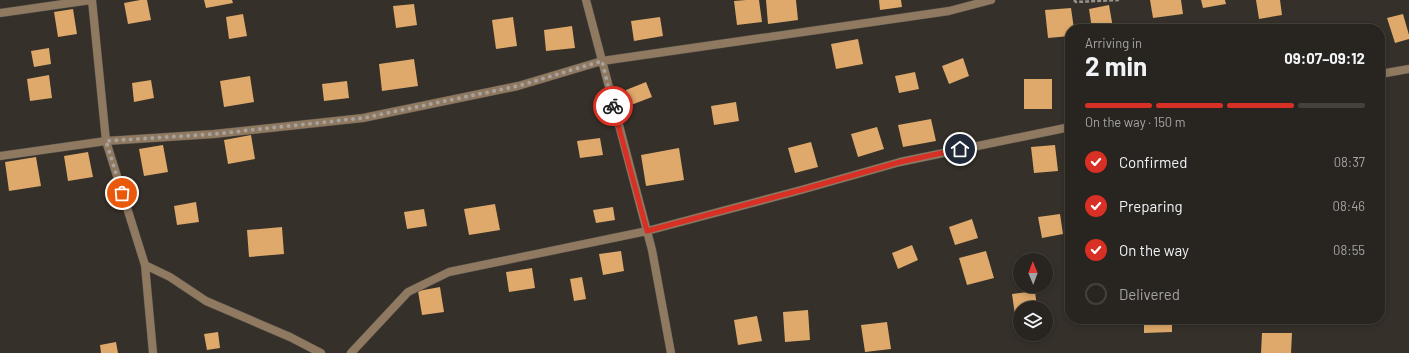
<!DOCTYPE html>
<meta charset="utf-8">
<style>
body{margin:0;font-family:Barlow,sans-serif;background:#302c28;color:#f1f3f6;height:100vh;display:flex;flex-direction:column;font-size:15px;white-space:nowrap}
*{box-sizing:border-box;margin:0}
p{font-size:13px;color:#a5a4a4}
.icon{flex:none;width:22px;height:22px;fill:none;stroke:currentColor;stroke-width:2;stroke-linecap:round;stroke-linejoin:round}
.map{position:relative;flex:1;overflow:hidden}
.drawer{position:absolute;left:1065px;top:24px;width:320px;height:300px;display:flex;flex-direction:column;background:#28241f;border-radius:16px;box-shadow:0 2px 6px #0003,0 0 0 1px #44413d}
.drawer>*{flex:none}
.needle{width:26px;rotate:359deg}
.controls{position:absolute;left:1013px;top:253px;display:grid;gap:8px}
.controls a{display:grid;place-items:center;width:40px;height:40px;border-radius:50%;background:#28241f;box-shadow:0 2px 6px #0003,0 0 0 1px #44413d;font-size:20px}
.pin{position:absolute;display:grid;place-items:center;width:34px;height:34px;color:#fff;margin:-17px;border:2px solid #fff;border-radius:50%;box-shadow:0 1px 4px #0007}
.courier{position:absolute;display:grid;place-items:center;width:40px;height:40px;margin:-20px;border:3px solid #d93025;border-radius:50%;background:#fff;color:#222;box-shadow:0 1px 5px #0007}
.summary em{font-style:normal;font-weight:700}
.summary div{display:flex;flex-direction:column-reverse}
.summary{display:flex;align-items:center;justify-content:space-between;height:68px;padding:0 20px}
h1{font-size:26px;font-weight:700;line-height:30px}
.bar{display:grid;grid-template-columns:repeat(4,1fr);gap:6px 4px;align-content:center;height:48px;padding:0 20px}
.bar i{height:5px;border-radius:3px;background:#44413d}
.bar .active{background:#d93025}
.bar p{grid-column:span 4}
ol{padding:0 20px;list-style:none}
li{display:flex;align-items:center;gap:12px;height:44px}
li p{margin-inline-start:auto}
li .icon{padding:4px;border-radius:50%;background:#d93025;color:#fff;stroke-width:4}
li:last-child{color:#a5a4a4}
li i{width:22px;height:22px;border:2px solid #44413d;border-radius:50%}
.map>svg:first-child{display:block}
</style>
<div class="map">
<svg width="1409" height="353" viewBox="0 0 1409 353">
<rect width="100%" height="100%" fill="#353029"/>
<path fill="#dea96a" d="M140,0H147L151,20L128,24L124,3Z
M204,0H232L233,3L206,8Z
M746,0H759L762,22L737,25L734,1Z
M766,0H796L798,20L768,24Z
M879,0H901L902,7L880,10Z
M1150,0H1181L1183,14L1153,18Z
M1201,0H1225L1226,4L1203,8Z
M1256,0H1280L1282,15L1259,19Z
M414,4L417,25L396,28L393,6Z
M1109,5L1113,28L1092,29L1089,9Z
M1071,8L1074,29H1070V36L1048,38L1045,10Z
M73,9L77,34L58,37L54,12Z
M243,14L247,36L229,39L226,17Z
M1403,14L1409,35V39L1395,43L1387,18Z
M513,17L517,46L496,49L492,20Z
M660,17L663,36L634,41L631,21Z
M572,26L575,48L546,51L544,30Z
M858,39L863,64L836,69L831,44Z
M49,48L51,64L34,67L31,51Z
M963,58L969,76L949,84L942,66Z
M414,59L418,86L382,91L379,64Z
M915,72L919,89L899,93L895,76Z
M49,75L52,98L30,101L27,79Z
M250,76L254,102L224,107L220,81Z
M1024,79H1052V109H1024Z
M151,80L154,98L134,102L132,83Z
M347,81L349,98L324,101L322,84Z
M646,82L652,97L631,105L626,90Z
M736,102L739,121L714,125L711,106Z
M931,119L936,141L903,147L898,125Z
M877,127L884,149L858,157L851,134Z
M251,135L255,159L228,164L224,140Z
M600,138L603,155L580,158L577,141Z
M1070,141V157H1069L1067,142Z
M811,142L818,167L795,173L788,148Z
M163,145L168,172L144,176L139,149Z
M1055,145L1058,171L1034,173L1031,147Z
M679,148L684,180L646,186L641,155Z
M88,152L93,177L68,181L64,156Z
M36,157L41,186L9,191L5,162Z
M196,202L199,222L177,225L174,206Z
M495,204L500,230L469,235L464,209Z
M613,207L615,220L596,223L593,210Z
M424,209L427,226L407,229L404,212Z
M1060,214L1063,234L1042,238L1038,217Z
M972,219L978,238L955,245L949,227Z
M282,227L284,254L249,257L247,230Z
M912,245L918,260L898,269L892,253Z
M621,251L624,271L603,275L599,254Z
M986,251L994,278L967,285L959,258Z
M532,268L535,288L509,292L506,272Z
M582,277L586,299L574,301L570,279Z
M440,287L444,312L422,315L418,291Z
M1035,291L1037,308H1020V321L1016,322L1012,294Z
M808,310L810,340L785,342L783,312Z
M757,316L762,341L738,345L734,320Z
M1144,319H1172V332L1144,333Z
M887,322L891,349L865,352L861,325Z
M218,332L220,348L207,350L204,334Z
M1262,333H1292L1291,353H1261Z
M116,342L118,353H101L100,345Z"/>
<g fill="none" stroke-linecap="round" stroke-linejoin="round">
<g stroke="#514c46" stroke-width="9">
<path id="street" d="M92,0L106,141L145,265L153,353
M586,0L652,250L671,353
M0,13L91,0
M1380,74L1409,69
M0,156L106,141L214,134L363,118L518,86L602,61L949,11L991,0
M145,265L170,277L206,301L290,337L321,353
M351,353L408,292L449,272L647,231L801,190L900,162L1070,127"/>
</g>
<path stroke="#95918b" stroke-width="2.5" stroke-dasharray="4 2" stroke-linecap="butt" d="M1074,0L1076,2L1119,0"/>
<use href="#street" stroke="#8f7960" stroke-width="8"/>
</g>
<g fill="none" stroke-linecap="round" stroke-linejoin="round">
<path stroke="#a7a29d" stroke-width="4" stroke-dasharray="0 7.2" d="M122,193L106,141L214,134L363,118L518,86L602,61L613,106"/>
<path stroke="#d93025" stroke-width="5" d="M613,106L647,231L801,190L900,162L960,149"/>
</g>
</svg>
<div class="controls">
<a><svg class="needle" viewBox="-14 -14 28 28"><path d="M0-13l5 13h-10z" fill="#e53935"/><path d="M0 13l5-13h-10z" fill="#a5a4a4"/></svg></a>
<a><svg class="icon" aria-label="layers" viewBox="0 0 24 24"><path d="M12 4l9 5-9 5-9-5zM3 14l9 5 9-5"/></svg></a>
</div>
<div class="pin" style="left:122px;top:193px;background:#ea580c"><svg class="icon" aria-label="bag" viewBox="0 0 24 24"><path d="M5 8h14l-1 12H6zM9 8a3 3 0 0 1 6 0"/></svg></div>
<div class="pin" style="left:960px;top:149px;background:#1f2937"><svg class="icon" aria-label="home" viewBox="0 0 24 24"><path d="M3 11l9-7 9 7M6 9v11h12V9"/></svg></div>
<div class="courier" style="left:613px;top:106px"><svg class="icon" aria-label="bike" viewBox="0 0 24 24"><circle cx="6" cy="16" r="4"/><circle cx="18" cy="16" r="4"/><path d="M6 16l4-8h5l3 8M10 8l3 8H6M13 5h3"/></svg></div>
<section class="drawer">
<div class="summary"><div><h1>2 min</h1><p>Arriving in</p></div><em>09:07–09:12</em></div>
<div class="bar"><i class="active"></i><i class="active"></i><i class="active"></i><i></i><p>On the way · 150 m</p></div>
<ol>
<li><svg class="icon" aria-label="check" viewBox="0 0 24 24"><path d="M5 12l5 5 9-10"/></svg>Confirmed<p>08:37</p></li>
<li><svg class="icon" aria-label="check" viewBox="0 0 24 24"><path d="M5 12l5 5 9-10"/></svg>Preparing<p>08:46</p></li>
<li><svg class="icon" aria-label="check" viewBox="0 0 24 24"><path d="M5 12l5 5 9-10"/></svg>On the way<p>08:55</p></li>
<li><i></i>Delivered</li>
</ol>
</section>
</div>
